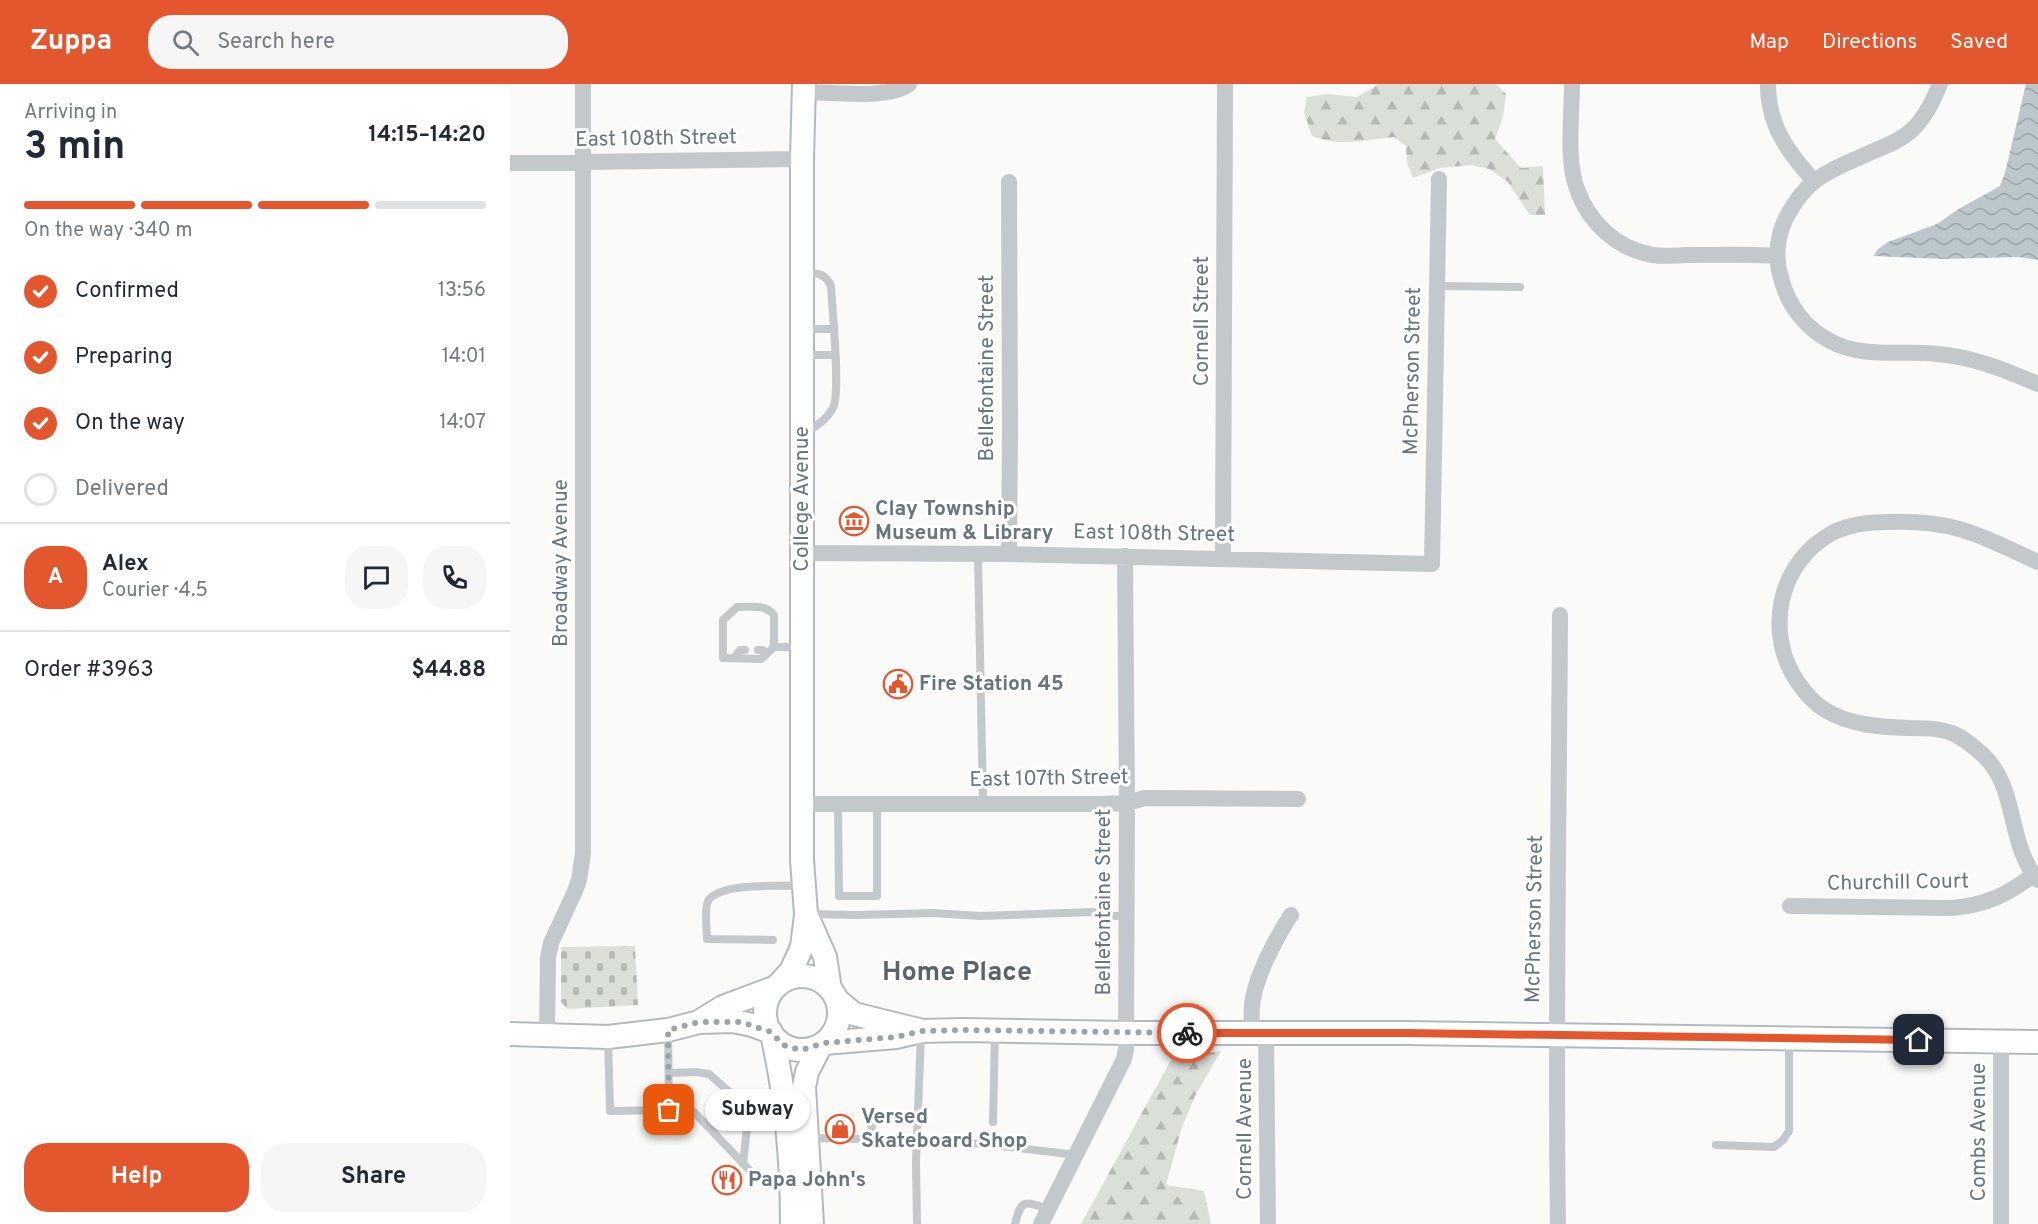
<!DOCTYPE html>
<meta charset="utf-8">
<style>
body{margin:0;font-family:Overpass,sans-serif;background:#f6f6f7;color:#1f2937;height:100vh;display:flex;flex-direction:column;font-size:22px;white-space:nowrap}
*{box-sizing:border-box;margin:0}
p{font-size:20px;color:#747a83}
.icon{flex:none;width:33px;height:33px;fill:none;stroke:currentColor;stroke-width:2;stroke-linecap:round;stroke-linejoin:round}
.map{position:relative;flex:1;overflow:hidden}
.panel{display:flex;flex-direction:column;background:#fff;width:510px}
.panel>*{flex:none}
.pin{position:absolute;display:grid;place-items:center;width:51px;height:51px;color:#fff;margin:-26px;border-radius:12px;box-shadow:0 3px 9px #0006}
.courier{position:absolute;display:grid;place-items:center;width:60px;height:60px;margin:-30px;border:4px solid #e4572e;border-radius:50%;background:#fff;color:#222;box-shadow:0 2px 8px #0007}
.bubble{position:absolute;height:42px;border-radius:21px;background:#fff;box-shadow:0 2px 4px #0004;font-size:20px;font-weight:700;line-height:42px;text-align:center}
.head em{font-style:normal;font-weight:700}
.head div{display:flex;flex-direction:column-reverse}
.head{display:flex;align-items:center;justify-content:space-between;height:102px;padding:0 24px}
h1{font-size:39px;font-weight:700;line-height:45px}
.bar{display:grid;grid-template-columns:repeat(4,1fr);gap:9px 6px;align-content:center;height:72px;padding:0 24px}
.bar i{height:8px;border-radius:4px;background:#e0e1e3}
.bar .current{background:#e4572e}
.bar p{grid-column:span 4}
.line{display:flex;align-items:center;gap:15px;padding:0 24px;border-top:2px solid #e0e1e3}
.line div{flex:1}
.round{display:grid;place-items:center;flex:none;width:63px;height:63px;border-radius:24px;background:#f6f6f7}
ol{padding:0 24px;list-style:none}
li{display:flex;align-items:center;gap:18px;height:66px}
li p{margin-inline-start:auto}
li .icon{padding:6px;border-radius:50%;background:#e4572e;color:#fff;stroke-width:4}
li:last-child{color:#747a83}
li i{width:33px;height:33px;border:3px solid #e0e1e3;border-radius:50%}
.cta{display:flex;gap:12px;margin-top:auto;padding:12px 24px}
.cta a{flex:1;height:69px;border-radius:24px;background:#e4572e;color:#fff;font-size:24px;font-weight:700;line-height:69px;text-align:center}
.cta a+a{background:#f6f6f7;color:#1f2937}
header{display:flex;align-items:center;gap:36px;box-sizing:border-box;height:84px;padding:0 30px;background:#e4572e;color:#fff}
header strong{font-size:28px}
nav{display:flex;gap:33px;margin-inline-start:auto;font-size:21px}
.search{width:420px;height:54px;background:#f6f6f7;display:flex;align-items:center;gap:15px;box-sizing:border-box;padding:0 21px;border-radius:24px;color:#747a83;font-size:22px}
main{display:flex;flex:1;min-height:0}
.map>svg:first-child{display:block}
</style>
<header>
<strong>Zuppa</strong>
<div class="search"><svg class="icon" aria-label="search" viewBox="0 0 24 24"><circle cx="10" cy="10" r="6"/><path d="M15 15l6 6"/></svg>Search here</div>
<nav><a>Map</a><a>Directions</a><a>Saved</a></nav>
</header>
<main>
<section class="panel">
<div class="head"><div><h1>3 min</h1><p>Arriving in</p></div><em>14:15–14:20</em></div>
<div class="bar"><i class="current"></i><i class="current"></i><i class="current"></i><i></i><p>On the way · 340 m</p></div>
<ol>
<li><svg class="icon" aria-label="check" viewBox="0 0 24 24"><path d="M5 12l5 5 9-10"/></svg>Confirmed<p>13:56</p></li>
<li><svg class="icon" aria-label="check" viewBox="0 0 24 24"><path d="M5 12l5 5 9-10"/></svg>Preparing<p>14:01</p></li>
<li><svg class="icon" aria-label="check" viewBox="0 0 24 24"><path d="M5 12l5 5 9-10"/></svg>On the way<p>14:07</p></li>
<li><i></i>Delivered</li>
</ol>
<div class="line" style="height:108px"><b class="round" style="background:#e4572e;color:#fff">A</b><div><b>Alex</b><p>Courier · 4.5</p></div><a class="round"><svg class="icon" aria-label="chat" viewBox="0 0 24 24"><path d="M4 5h16v11H9l-5 4z"/></svg></a><a class="round"><svg class="icon" aria-label="phone" viewBox="0 0 24 24"><path d="M5 4h4l2 5-3 2q2 4 5 5l2-3 5 2v4C11 20 4 13 5 4z"/></svg></a></div>
<div class="line" style="height:78px"><div>Order #3963</div><b>$44.88</b></div>
<div class="cta"><a>Help</a><a>Share</a></div>
</section>
<div class="map">
<svg width="1528" height="1140" viewBox="0 0 1528 1140">
<defs>
<pattern id="forest-firs" width="22" height="20" patternUnits="userSpaceOnUse" patternTransform="scale(1.5)"><rect width="22" height="20" fill="#dadfd7"/><path d="M5 1l3.5 6h-7zM16 11l3.5 6h-7z" fill="#b4b9b4"/></pattern>
<pattern id="cemetery-stones" width="16" height="16" patternUnits="userSpaceOnUse" patternTransform="scale(1.5)"><rect width="16" height="16" fill="#dadfd7"/><path d="M2 7V4a2 2 0 0 1 4 0v3zM10 15v-3a2 2 0 0 1 4 0v3z" fill="#b4b9b4"/></pattern>
<pattern id="water-waves" width="16" height="10" patternUnits="userSpaceOnUse" patternTransform="scale(1.5)"><rect width="16" height="10" fill="#bbc7cb"/><path d="M0 5q4-4 8 0t8 0" fill="none" stroke="#9ca6aa"/></pattern>
</defs>
<rect width="100%" height="100%" fill="#fafaf8"/>
<path fill="url(#forest-firs)" d="M869,0H986L996,10L993,33L985,55L1011,84L1033,82L1035,131H1020L997,97L979,85L961,81L930,84L903,94L897,79L896,62L884,53C857,56 828,63 802,52L794,28L797,13L818,10L847,13Z
M711,967L685,1012L671,1046L656,1101L694,1107L701,1140H571L662,974Z"/>
<path fill="url(#cemetery-stones)" d="M125,862L128,921L57,925L51,918V863Z"/>
<path fill="url(#water-waves)" d="M1516,0H1528V176L1508,173L1433,175L1363,172L1368,165L1378,158L1427,140L1447,126L1490,102L1495,89Z"/>
<g fill="none" stroke-linecap="round" stroke-linejoin="round">
<g stroke="#b3babf" stroke-width="26">
<path id="secondary" d="M294,0L292,75V776L296,830L315,873L320,905
M255 929a37 37 0 1 1 74 0a37 37 0 1 1-74 0Z
M271,898L281,887L292,863L296,831
M327,916L344,930L409,946
M190,937L213,923L266,903
M0,950L98,953L158,946L189,938L223,937L242,941L261,948
M262,950C276,1012 282,1077 282,1140
M314,959L386,953L411,947L453,946L616,949H896L1528,958
M302,1140L294,1003L297,988L311,961"/>
</g>
<path stroke="#c3c8cc" stroke-width="8" d="M294,188C307,189 315,189 321,202C322,223 331,309 323,324C317,335 306,343 295,348
M927,202L1010,203
M293,245H323
M292,271H325
M468,470L473,720
M227,523C240,523 256,520 264,531V563L251,575L213,574V536Z
M264,563H291
M248,566H253L256,571
M224,574L230,566H235
M328,720L329,812H367V720
M297,830L348,831L423,829L470,832L583,828L600,832H617
M263,856L197,855C197,845 194,826 198,817C209,798 274,802 294,802
M158,946L159,1026H182L247,1094L280,1095
M98,954L100,1027L159,1026
M159,989L186,988L199,990L239,1025L233,1080
M483,1038L485,947
M298,1054L407,1056L474,1060L566,1071
M361,1054L362,1037L366,1034L407,1035
M1206,1061L1264,1063L1273,1056L1279,1047V956
M407,1140L406,1078L411,950
M505,1140C512,1113 514,1118 539,1125"/>
<path stroke="#c3c8cc" stroke-width="16" d="M1062,0C1062,31 1056,76 1067,105C1079,139 1107,165 1143,171C1155,173 1168,171 1180,171C1209,171 1238,170 1267,172
M1258,0C1258,41 1277,67 1304,97
M1430,0C1423,17 1415,34 1402,46C1391,56 1379,61 1366,66C1323,86 1298,90 1275,136C1267,154 1265,175 1271,194C1278,221 1295,244 1320,257C1353,275 1392,266 1428,270C1463,273 1495,286 1528,300
M294,8C320,8 379,16 399,0
M0,79L292,75
M292,469L499,470L922,480L929,95
M499,470L500,344L499,98
M713,474L715,0
M1528,478C1502,467 1476,452 1449,445C1425,438 1401,437 1377,438C1358,438 1341,440 1324,448C1268,477 1253,550 1289,600C1296,610 1304,619 1315,626C1340,641 1369,643 1398,644C1413,644 1428,644 1442,649C1454,654 1463,662 1472,670C1509,703 1496,759 1528,796
M291,720H590L617,719L635,714L788,715
M1280,822L1442,824C1476,821 1497,811 1523,791
M742,949C742,940 741,930 742,921C745,893 766,854 781,831
M756,949L758,1140
M37,951L38,874L41,859L65,807L69,796L73,769V0
M531,1140L614,975L616,965L617,719L615,472
M1048,1140C1045,937 1049,734 1050,531
M1491,1140V957"/>
<use href="#secondary" stroke="#fff" stroke-width="22"/>
</g>
<g fill="none" stroke-linecap="round" stroke-linejoin="round">
<path stroke="#99a4ac" stroke-width="6" stroke-dasharray="0 10.8" d="M159,1026L158,946L189,938H231L261,948L271,959L277,963L292,966L314,959L386,953L411,947L453,946L677,949"/>
<path stroke="#e4572e" stroke-width="8" d="M677,949H896L1409,956"/>
</g>
<defs>
<g id="museum-ring" transform="scale(1.5)"><circle r="9.5" fill="#fff" stroke="#e4572e" stroke-width="1.5"/><path d="M0-6L6-3V-2H-6V-3ZM-5-1h2V3h-2ZM-1-1h2V3h-2ZM3-1h2V3H3ZM-6 4H6V6H-6Z" fill="#e4572e"/></g>
<g id="civic-ring" transform="scale(1.5)"><circle r="9.5" fill="#fff" stroke="#e4572e" stroke-width="1.5"/><path d="M-.6-6.5H3V-4.5H.6V-3L4-1V1h2V6H-6V1h2V-1L-.6-3ZM-1.2 2.5V6h2.4V2.5Z" fill="#e4572e"/></g>
<g id="shop-ring" transform="scale(1.5)"><circle r="9.5" fill="#fff" stroke="#e4572e" stroke-width="1.5"/><path d="M-5-2.5h2.3a2.7 3.5 0 0 1 5.4 0H5L5.5 6h-11ZM-1.5-2.5h3a1.5 2.3 0 0 0-3 0Z" fill="#e4572e"/></g>
<g id="restaurant-ring" transform="scale(1.5)"><circle r="9.5" fill="#fff" stroke="#e4572e" stroke-width="1.5"/><path d="M-5-6h1v4h1v-4h1v4h1v-4h1v5L-1.5 .5V6h-2V.5L-5-1ZM5-6V6H3V1.5H1.5Q1.5-4 5-6Z" fill="#e4572e"/></g>
</defs>
<g fill-rule="evenodd">
<use href="#museum-ring" x="344" y="437"/>
<use href="#civic-ring" x="388" y="600"/>
<use href="#shop-ring" x="330" y="1045"/>
<use href="#restaurant-ring" x="217" y="1096"/>
</g>
<g text-anchor="middle" dominant-baseline="central" stroke-width="6" stroke-linejoin="round" paint-order="stroke">
<g font-size="21" fill="#657683" stroke="#fff">
<text transform="translate(146 55) rotate(-1)">East 108th Street</text>
<text transform="translate(692 237) rotate(-90)">Cornell Street</text>
<text transform="translate(477 284) rotate(-90)">Bellefontaine Street</text>
<text transform="translate(903 287) rotate(-89)">McPherson Street</text>
<text transform="translate(292 415) rotate(-90)">College Avenue</text>
<text transform="translate(644 450) rotate(1)">East 108th Street</text>
<text transform="translate(51 479) rotate(-90)">Broadway Avenue</text>
<text transform="translate(539 695) rotate(-1)">East 107th Street</text>
<text transform="translate(1388 799) rotate(-1)">Churchill Court</text>
<text transform="translate(594 818) rotate(-90)">Bellefontaine Street</text>
<text transform="translate(1025 835) rotate(-89)">McPherson Street</text>
<text transform="translate(735 1045) rotate(-90)">Cornell Avenue</text>
<text transform="translate(1469 1048) rotate(-90)">Combs Avenue</text>
</g>
<g font-size="21" font-weight="bold" fill="#657683" stroke="#fff" text-anchor="start">
<text x="365" y="425">Clay Township<tspan x="365" dy="24">Museum &amp; Library</tspan></text>
<text x="409" y="600">Fire Station 45</text>
<text x="351" y="1033">Versed<tspan x="351" dy="24">Skateboard Shop</tspan></text>
<text x="238" y="1096">Papa John's</text>
</g>
<g font-size="27" font-weight="bold" fill="#57646e" stroke="#fff">
<text x="447" y="889">Home Place</text>
</g>
</g>
</svg>
<div class="pin" style="left:159px;top:1026px;background:#ea580c"><svg class="icon" aria-label="bag" viewBox="0 0 24 24"><path d="M5 8h14l-1 12H6zM9 8a3 3 0 0 1 6 0"/></svg></div>
<div class="pin" style="left:1409px;top:956px;background:#1f2937"><svg class="icon" aria-label="home" viewBox="0 0 24 24"><path d="M3 11l9-7 9 7M6 9v11h12V9"/></svg></div>
<div class="courier" style="left:677px;top:949px"><svg class="icon" aria-label="bike" viewBox="0 0 24 24"><circle cx="6" cy="16" r="4"/><circle cx="18" cy="16" r="4"/><path d="M6 16l4-8h5l3 8M10 8l3 8H6M13 5h3"/></svg></div>
<div class="bubble" style="left:195px;top:1005px;width:105px">Subway</div>
</div>
</main>
